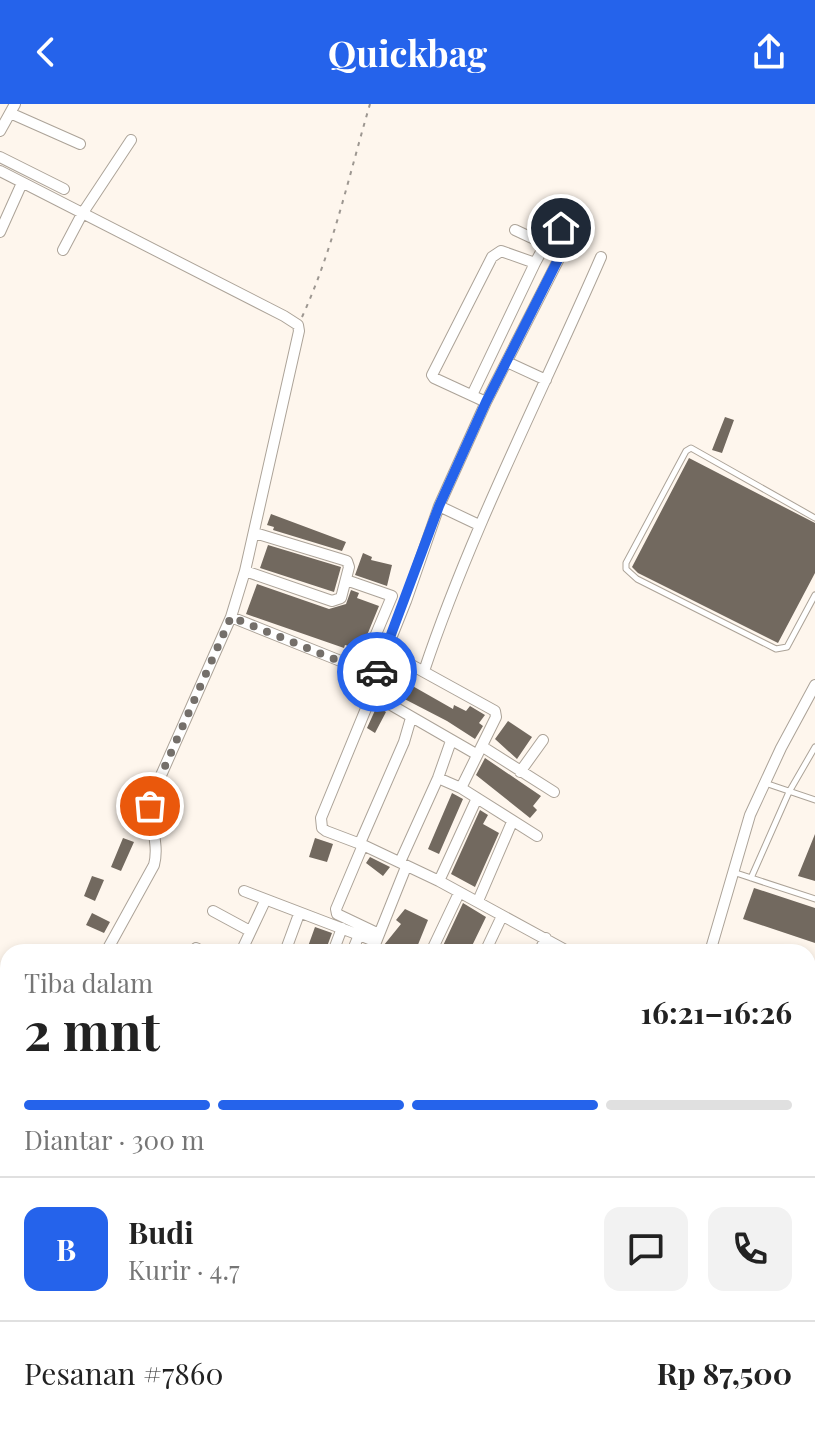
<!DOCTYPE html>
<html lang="id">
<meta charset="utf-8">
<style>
body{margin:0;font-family:"Playfair Display",serif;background:#f2f2f2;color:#222;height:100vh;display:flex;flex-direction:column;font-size:30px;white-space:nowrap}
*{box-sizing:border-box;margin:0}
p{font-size:26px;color:#767676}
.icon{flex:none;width:44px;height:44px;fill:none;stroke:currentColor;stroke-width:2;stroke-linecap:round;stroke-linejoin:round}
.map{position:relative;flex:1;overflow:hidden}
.side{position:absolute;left:0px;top:840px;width:816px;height:496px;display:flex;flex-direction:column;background:#fff;border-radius:24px 24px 0 0;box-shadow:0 4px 12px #0003}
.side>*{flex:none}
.pin{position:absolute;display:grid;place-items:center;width:68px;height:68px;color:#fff;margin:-34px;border:4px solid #fff;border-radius:50%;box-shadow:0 2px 8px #0007}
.courier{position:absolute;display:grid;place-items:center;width:80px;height:80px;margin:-40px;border:6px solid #2563eb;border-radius:50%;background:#fff;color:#222;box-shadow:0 2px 10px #0007}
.headline em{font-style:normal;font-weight:700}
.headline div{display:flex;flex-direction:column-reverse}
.headline{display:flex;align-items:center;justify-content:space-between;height:136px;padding:0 24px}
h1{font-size:52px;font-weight:700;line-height:60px}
.bar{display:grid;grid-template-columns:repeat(4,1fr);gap:12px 8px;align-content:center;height:96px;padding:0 24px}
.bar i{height:10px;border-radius:6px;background:#e0e0e0}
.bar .on{background:#2563eb}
.bar p{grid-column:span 4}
.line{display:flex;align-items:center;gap:20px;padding:0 24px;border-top:2px solid #e0e0e0}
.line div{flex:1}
.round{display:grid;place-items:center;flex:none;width:84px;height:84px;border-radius:16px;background:#f2f2f2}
header{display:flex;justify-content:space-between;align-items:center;height:104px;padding:0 24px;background:#2563eb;color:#fff;font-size:36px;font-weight:700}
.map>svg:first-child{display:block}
</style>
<header><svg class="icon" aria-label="back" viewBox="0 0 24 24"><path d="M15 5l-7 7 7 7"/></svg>Quickbag<svg class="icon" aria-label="share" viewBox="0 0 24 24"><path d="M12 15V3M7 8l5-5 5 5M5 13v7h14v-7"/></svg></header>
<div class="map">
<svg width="815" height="1336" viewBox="0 0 815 1336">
<rect width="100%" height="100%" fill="#fef6ed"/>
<path fill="#72695f" d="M725,313L734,316L722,349L712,346Z
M689,354L815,419V469L778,539L638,469L632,463Z
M271,410L346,438L342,447L273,426L274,423L267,421Z
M268,441L341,463L334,488L260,464Z
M363,449L372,453L371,456L392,461L387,482L355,471Z
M257,480L329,505L346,500L351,486L359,489L357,494L379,502L361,546L345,541L344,544L246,510Z
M395,572L453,605L454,601L466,607L470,602L485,611L479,619L483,622L475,635L447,617L389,587Z
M377,602L386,608L375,629L367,624Z
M508,617L532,633L517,655L495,635Z
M485,654L541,692L533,702L537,706L530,714L476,671Z
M452,689L463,695L439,750L428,745Z
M480,706L488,711L483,720L499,729L475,783L451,770Z
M815,730V777L798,772Z
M123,734L134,738L121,767L111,763Z
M315,734L333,740L327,758L309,753Z
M370,753L390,763L383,772L366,759Z
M92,772L104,776L95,797L84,792Z
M754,784L815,804V839L743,815Z
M463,799L486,813L469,848H440Z
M405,805L428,816L415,848H392L384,841L401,820L396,816Z
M92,809L110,818L104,829L86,821Z
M315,823L332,829L325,848H306Z"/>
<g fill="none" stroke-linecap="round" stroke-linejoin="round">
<g stroke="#aca398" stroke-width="7">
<path id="service" d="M815,414L691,344L686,347L626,459V465L637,475L776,545L787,543L815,491
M765,679L815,696
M733,768L815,795
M751,774L789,688L815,643
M808,916L815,899
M808,941L815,944
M808,1056L815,1060"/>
</g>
<g stroke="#aca398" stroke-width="12">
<path id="minor" d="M10,9L80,40
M0,27L15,0
M0,53L64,85
M0,67L284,212L298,221L299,227L245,467L231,513L151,694C148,717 160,739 154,761L106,848
M515,126L545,140
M0,128L22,79
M63,146L82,110L131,36
M535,159L553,126L561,124L569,129L568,137L486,298L439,402L406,497L372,582V590L321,714L322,724L326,727L363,741L439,777L569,848
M507,258L546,276
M472,291L535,159L501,147L492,153L432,271L434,274L486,298
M439,402L479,421
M245,467L332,497L341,494L349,463L347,457L255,429
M346,476L392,492L361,566
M231,513L348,560L361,566L372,582
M386,547L495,607L496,613L461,684L537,732
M424,567C472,424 541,291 601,153
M372,590L476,650
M483,643L554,688
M520,668L543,636
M438,674L461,684
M360,739L404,638L411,614
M363,741L336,805L337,810L379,830
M400,758L438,674L451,637
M439,777L477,694
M244,787L359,831L362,823
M478,797L512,718
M213,807L250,827
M196,844L204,848
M241,848L265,797
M285,848L299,810
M333,848L342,824
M352,848L359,831L376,838L406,763
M431,848L459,789
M485,848L502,812
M539,848L546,834
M710,848L750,711L781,644L815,581
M0,956L8,959
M0,1040L8,1027
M0,1331L6,1321L8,1304
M224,1336L228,1328
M279,1336L283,1328
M574,1336L577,1328"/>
</g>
<path stroke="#9d9791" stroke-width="2" stroke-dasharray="4 6" stroke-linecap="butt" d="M302,213C333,146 349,71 370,0"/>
<use href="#service" stroke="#fff" stroke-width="5"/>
<use href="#minor" stroke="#fff" stroke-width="10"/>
</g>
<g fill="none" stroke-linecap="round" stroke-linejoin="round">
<path stroke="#746f6a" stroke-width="8" stroke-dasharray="0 14.4" d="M150,702L151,694L231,513L361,566L372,582L377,568"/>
<path stroke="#2563eb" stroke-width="10" d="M377,568L439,402L486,298L570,132L569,129L561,124"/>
</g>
</svg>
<div class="pin" style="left:150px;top:702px;background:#ea580c"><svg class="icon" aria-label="bag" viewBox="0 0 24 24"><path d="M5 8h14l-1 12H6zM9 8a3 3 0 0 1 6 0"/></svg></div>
<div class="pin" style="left:561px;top:124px;background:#1f2937"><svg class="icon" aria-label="home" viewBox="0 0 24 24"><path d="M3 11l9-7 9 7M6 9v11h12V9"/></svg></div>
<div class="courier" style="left:377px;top:568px"><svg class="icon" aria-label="car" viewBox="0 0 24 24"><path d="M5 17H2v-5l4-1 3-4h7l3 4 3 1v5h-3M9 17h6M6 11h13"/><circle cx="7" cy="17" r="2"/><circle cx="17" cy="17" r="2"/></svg></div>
<section class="side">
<div class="headline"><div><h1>2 mnt</h1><p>Tiba dalam</p></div><em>16:21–16:26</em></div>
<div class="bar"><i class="on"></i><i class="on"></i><i class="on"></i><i></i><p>Diantar · 300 m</p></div>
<div class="line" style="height:144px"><b class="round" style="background:#2563eb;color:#fff">B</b><div><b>Budi</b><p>Kurir · 4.7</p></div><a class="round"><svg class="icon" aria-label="chat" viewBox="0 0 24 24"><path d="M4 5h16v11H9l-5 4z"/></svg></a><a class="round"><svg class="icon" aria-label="phone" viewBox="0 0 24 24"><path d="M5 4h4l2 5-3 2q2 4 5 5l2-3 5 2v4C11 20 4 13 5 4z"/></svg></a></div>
<div class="line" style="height:104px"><div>Pesanan #7860</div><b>Rp 87,500</b></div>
</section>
</div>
